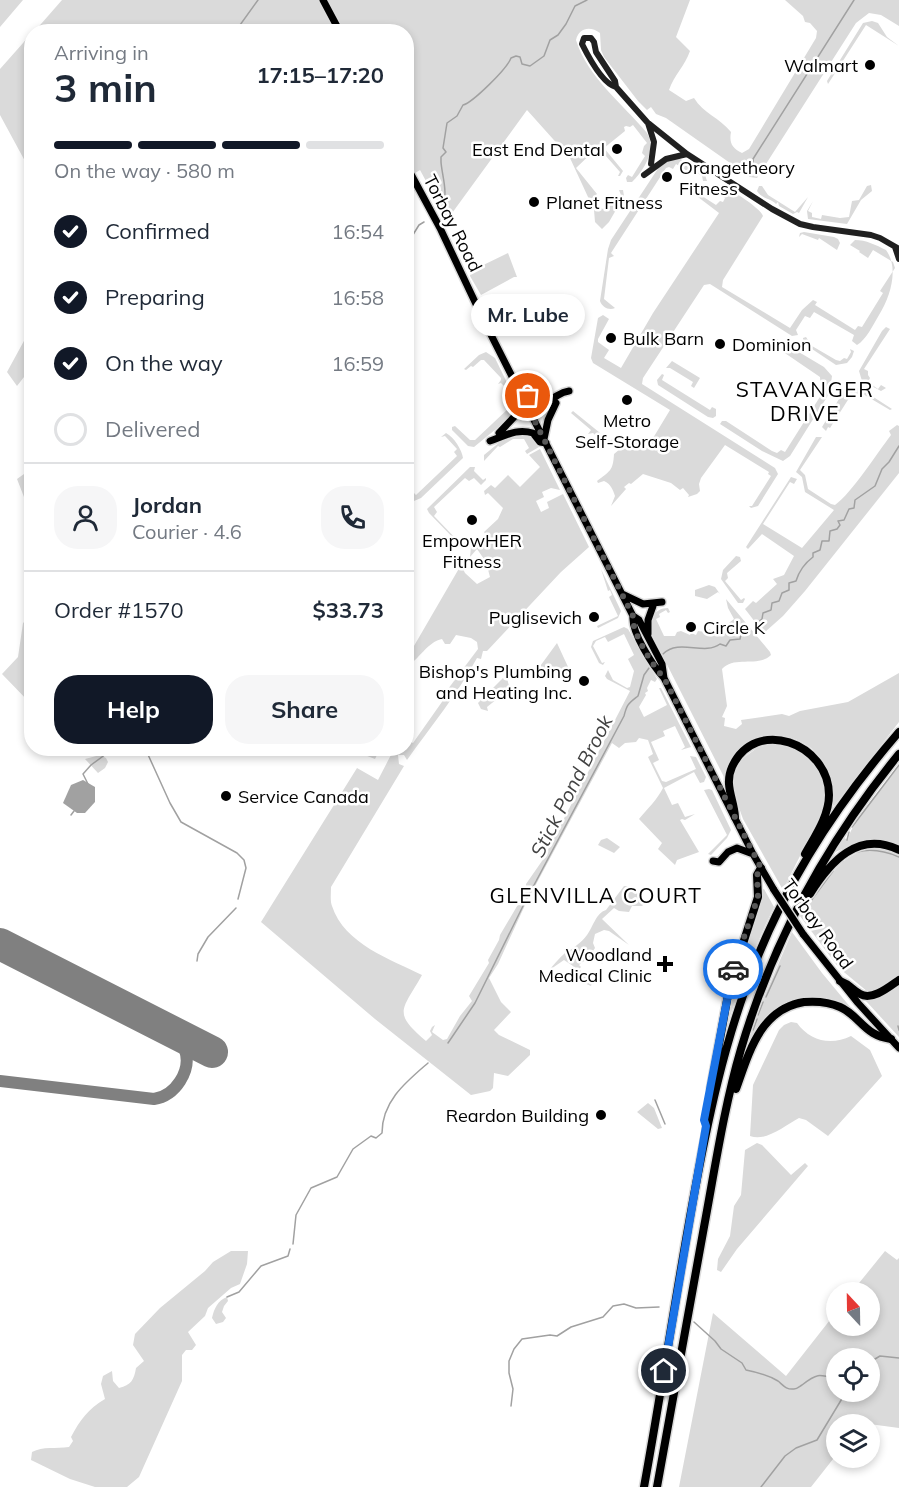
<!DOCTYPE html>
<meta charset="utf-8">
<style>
body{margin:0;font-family:Mulish,sans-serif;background:#f6f6f7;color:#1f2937;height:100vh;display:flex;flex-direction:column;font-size:22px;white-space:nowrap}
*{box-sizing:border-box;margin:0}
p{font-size:20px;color:#747a83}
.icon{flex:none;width:33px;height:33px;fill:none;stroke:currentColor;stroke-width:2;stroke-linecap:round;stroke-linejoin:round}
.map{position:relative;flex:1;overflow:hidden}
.sheet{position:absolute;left:24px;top:24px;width:390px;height:732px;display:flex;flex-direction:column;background:#fff;border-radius:24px;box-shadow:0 3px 9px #0003}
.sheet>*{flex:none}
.needle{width:39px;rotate:338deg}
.controls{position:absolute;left:826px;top:1282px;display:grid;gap:12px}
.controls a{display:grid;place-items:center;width:54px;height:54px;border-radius:50%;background:#fff;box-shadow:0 3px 9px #0003;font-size:30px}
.pin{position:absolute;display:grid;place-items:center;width:51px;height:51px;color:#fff;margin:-26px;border:3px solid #fff;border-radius:50%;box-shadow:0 2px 6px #0007}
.courier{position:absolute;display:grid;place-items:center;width:60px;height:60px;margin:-30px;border:4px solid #1a73e8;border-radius:50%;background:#fff;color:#222;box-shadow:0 2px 8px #0007}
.bubble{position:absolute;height:42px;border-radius:21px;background:#fff;box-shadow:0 3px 9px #0003;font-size:20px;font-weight:700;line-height:42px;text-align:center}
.overview em{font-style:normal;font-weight:700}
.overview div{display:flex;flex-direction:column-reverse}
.overview{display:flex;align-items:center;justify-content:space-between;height:102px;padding:0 30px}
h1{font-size:39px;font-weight:700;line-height:45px}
.bar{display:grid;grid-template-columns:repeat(4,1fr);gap:9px 6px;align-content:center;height:72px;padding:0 30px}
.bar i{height:8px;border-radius:4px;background:#e0e1e3}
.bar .active{background:#111827}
.bar p{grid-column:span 4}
.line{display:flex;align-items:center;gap:15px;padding:0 30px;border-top:2px solid #e0e1e3}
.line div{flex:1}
.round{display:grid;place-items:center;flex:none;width:63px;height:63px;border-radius:24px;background:#f6f6f7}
ol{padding:0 30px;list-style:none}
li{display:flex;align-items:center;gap:18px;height:66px}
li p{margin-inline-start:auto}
li .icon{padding:6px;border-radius:50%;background:#111827;color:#fff;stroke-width:4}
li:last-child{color:#747a83}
li i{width:33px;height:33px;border:3px solid #e0e1e3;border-radius:50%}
.cta{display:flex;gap:12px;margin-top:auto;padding:12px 30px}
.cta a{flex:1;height:69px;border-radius:24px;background:#111827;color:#fff;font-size:24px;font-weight:700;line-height:69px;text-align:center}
.cta a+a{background:#f6f6f7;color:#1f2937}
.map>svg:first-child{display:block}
</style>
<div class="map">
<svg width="899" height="1487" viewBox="0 0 899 1487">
<rect width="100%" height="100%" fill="#fff"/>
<path fill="#dadada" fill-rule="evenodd" d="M0,0H23L0,27Z
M62,0H690L676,37L690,51C685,66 674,75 669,90L686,101L694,98C703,113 720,118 731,132C729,143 732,148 742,153L749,149L816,38L817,31L810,23L805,22L803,16L785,0H899V26L881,15L869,13L856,23L757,178L750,177L666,118L656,114L651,107L647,110L638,101L604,57L601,50L600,33C591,26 579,27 576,40C587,77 623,104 647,133C657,150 644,170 632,182H627L626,178L628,175L632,177L645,156L642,153L644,146L647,143L633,125L630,127L626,126L624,127L625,131L604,148L623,171L620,176H618L620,172L598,147L576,168L597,194L593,198L599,207L603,209L621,195L619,190H623L624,196L609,222L602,229L595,222L594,210L570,158L527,110L447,220L420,170L412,175L407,182L406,32H34Z
M872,21L878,23L887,37L899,46L866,25L828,84L827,81L863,23Z
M31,34L32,160L26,163L0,115V69Z
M679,158L705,175L707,181H703L702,176L692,170L690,173L676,164L673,169L669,167L666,168L611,253L614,256L609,258L604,299L615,308C609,311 602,307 600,301L608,249L611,240L659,167L667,161Z
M715,184C724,184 761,208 763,216L723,280L722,287L790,328L802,310L813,300L817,302L815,305L855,330L858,326L862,327L883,293L880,291L895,268L893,262L873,250L868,258L859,252L860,251L850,245L855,240C866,240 876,245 886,250C899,267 891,296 879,315C873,325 866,340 857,345L852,341L854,335L814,312L810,318L805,316L796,330L798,335L792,336L710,284L704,285L643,378L642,384L775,468L778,474L758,506L751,508L749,506H752L771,476L768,474L769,472L725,445L701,478L699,484L700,491L697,494L688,497L689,495L683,488L680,490L671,483L643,474L631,484L629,483L624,487L626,489L611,506L615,496C613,490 611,484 604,481L598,483L597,481C610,471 613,471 614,454L620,449L617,444L608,446L593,433L588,434L591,430L571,413L573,411L610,441L619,434L647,448L670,410L593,363L591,358L598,318L603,315L609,319L598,339V342L609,350L604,358L621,368L653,313L719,213L698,197L699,193L702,192V196L716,205L720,201L723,202L725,198L722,196L724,193L714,187L711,188Z
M871,185L872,191L861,200L847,224L808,219L807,211L813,201L808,211L812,213V217L821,219L822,215L840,218L849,217L852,201L859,200L867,186Z
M759,186H762L768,195L795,212L808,197L799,213L797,212L793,214L779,206L778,202L776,204C772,199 762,199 757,191Z
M804,232L834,237L838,239L840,243L837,250L819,238L818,240L802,234L799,237L800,233Z
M508,253L517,277H514L481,295L470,276L471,271Z
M886,327L890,329L864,369L868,371V375L870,378L868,382L878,389L881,385L886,388L881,391L862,381L859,371L882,331Z
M31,328V368L17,386L7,372Z
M806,337L812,346L836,360L840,361L844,358L847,359L851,352L850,349L854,351L852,357L847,363L836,365L803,343V338Z
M777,339L824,367L832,376L830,390L827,397L790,456L783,461L762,451L720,424L722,421H726L772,451L777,453L781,450L785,452L823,392L821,390L820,377L776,347L774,342Z
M486,352L495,358L512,393L514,407L507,420L474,447L468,446L452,430V427L455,426L470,440H475L511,406V399L506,394L509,391L501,383L498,384L501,380V378L484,360H481L473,367L471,366L466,370L464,369L479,355Z
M672,361L700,378L694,388L691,386L693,382L670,368H666Z
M662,374L664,375L662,380L710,410L712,407L716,409V416L713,418L708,417L658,385L657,380Z
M852,387L861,389L892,409L890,410L863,394L859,395L853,392L830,428L828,427L826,431L822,427L845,389Z
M897,425L899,426V473L805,591L783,616L765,632L762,631L745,609L753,601L756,603L777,584L773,579L784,575L794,556L762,534L748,549L746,547L791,477L797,479L794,484L790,482L763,524L802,548L834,510L805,492L802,477L796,472L816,437H822L800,470L805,475L808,489L831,504L835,505C851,494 878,452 891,435L889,431Z
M446,433C454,437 462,450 463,458L421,498L414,501L407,493V486L416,495L457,456L454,452L457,449L445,436L441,437Z
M521,434L531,436L539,447L527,454L525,451L529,448L524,439H513L500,447L498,446L484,461V455L506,437Z
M540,449L560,490L551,488L542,492L544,497L536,501L541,512L549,508L547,502L563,494L589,547L561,572L487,651H483L481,659L477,658C457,695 431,726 407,760L404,755H398L399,764L404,766L331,887C331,893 330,901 332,906C344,944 392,960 422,975C402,1011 392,1012 426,1041L432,1035L430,1031L432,1027L435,1025L432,1032L443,1040L447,1039L460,1016L472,1001L469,996L489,963L488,960L499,940L500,935L526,891V884L542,861L630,691L607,679L605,676L608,670L613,680L627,688L630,687L634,671L628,659L634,655L624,634L608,642L605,637L596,641L593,646L602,663L605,662L603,665L599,663L591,647L593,641L624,627L628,629L657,679L655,682L651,680L647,688L648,691L645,693L646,695L639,707L644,717L667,705L659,688H661L691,747L681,750L685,747L675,726L663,731L665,736L651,742L659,760L653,763L662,781L666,782L696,769L690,756L696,757L706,777L704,782L700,783L694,772L664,788L672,805L678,803L685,817L695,814L685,820L682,819L680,820L699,852L677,860L675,865L658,849L662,843L639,819C648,808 657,800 663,788L648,757L653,754L648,740L639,738L636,742L625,743L619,748L612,743L526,903L498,964L489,978L501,1002L511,1012L494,1030L499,1035L530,1050V1055L508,1076L494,1073L493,1088L490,1091L471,1095L375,1019L261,922L357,768L378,780L394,749L406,748L407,740L413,743L444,699L442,697L478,649L477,642L471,638L456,635L450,644H445L442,639C427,642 419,660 407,666V658L461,565L465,573L477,584L490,577L486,562L477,549L470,557L471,547L473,548L476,544L474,541L478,543L486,535L484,532L498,519L503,508L488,493L485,495L484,491L491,485L495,488L508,475L520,487L540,467L529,455Z
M470,467H475L474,471L483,480L486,478V480L481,485L474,478L469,481L465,478L434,507L437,512L434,516L460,543L462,541L465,543V544L461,546L429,513L427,509Z
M31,469V495L24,497L17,479Z
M736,556L740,557L741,561L727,573L728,578L725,581L741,600L744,598L745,599L743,603H738L721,579L723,570Z
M601,569L621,611L618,618L598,628L597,626L618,616L609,597L612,595L610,590L608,591Z
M709,585L715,587L720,594L718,592L707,599L695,596V590Z
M726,599L770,652L771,655C758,668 735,655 722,669L727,706L722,717L725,718L724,726L736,729L742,724L741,720L782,714L789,716L800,711L848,702L899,673V722L834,806L832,804C833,794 833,785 830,776C814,723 733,720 725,779L650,631C651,619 654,608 668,608L670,612L668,613L666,610L659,614L660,617L656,619L664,636H675L677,632L681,631L690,635L691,633L696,635L698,631L705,632L706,634L710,632L709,629L716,633L734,619L728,608Z
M31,616V704L2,674L18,657L23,623Z
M557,643L569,669L565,680L554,674L550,675L549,678L543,676L538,669Z
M503,678L504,680L507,678L511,694L507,691L487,707L488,711L481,709L478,703Z
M774,743C781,745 791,745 798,749C820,761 830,787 823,810L783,890L743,819L733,791L732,782L736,769L742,759L757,748Z
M353,749V748L380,749L375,759L352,750Z
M100,755L106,758L108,762L105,768L98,773L85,759Z
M899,766V848L855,844L835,852L844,838L848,840C851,821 886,783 899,766Z
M709,789L712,790L731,830L727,838L711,855L708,854L727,835L704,790Z
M607,838L620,847L614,853L598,845L601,840Z
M876,847L891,850L899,854V976L877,990L868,992L839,968L800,916C820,889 840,851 876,847Z
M624,886H629L631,891L637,893L644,899L645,903L642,906H632L629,912L619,911L614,908L602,919L629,945L609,931L604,930L595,934L593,943L595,948L591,954L603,964C595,960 585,958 579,965L581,967L579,969L592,983L591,986L575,979L573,966L564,960L548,971C553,966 559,958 565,953C572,949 581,943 587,935C593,927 596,913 606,910Z
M761,889H764L774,907C752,951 737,996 721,1043L732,987Z
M792,932L822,973L856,1014L832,1001L779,1008L746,1052L756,1016Z
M899,983V1037L866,1001L867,999Z
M791,1022L797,1023C810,1041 831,1046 851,1036L870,1050L882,1076L828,1136L806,1120L799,1118C784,1126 766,1142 750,1136L753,1085L779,1030L784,1025Z
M648,1103L654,1108L662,1128L658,1129L637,1112Z
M757,1143L762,1145L791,1175L805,1163L808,1166L737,1249L721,1272L717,1270L718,1259L730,1236L734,1206L741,1195L745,1150Z
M231,1251H248L247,1264L240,1284L231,1288L208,1308L205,1316L188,1332L196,1345L192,1350H186L182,1355V1381L139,1477L127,1487H95L70,1479L31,1460L32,1452C43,1446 56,1449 69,1447L73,1441L71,1437C80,1420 88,1409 105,1399L101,1384L103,1376L112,1371L113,1381L119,1388C131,1385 134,1380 136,1368L144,1361L133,1345L135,1334L160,1308L205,1271L213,1262Z
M885,1251L897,1260L899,1258V1428L862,1423L860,1425H837V1454L811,1487H679L713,1313L786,1376L837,1311V1326H870V1293H851ZM837,1359H870V1392H837Z
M227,1297L228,1301L224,1306L222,1312L226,1318L223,1322L216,1324L212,1318C214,1309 218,1300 227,1297Z"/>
<path fill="#a1a1a1" d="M83,780L95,787V802L85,813H77L63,803L71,785Z"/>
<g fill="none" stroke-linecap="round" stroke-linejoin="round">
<path stroke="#a1a1a1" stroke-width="1.5" d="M235,32L258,0
M754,172L753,159L854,0
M750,176L749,169L752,166
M440,210C450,196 442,177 441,162V157L446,152L443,148L447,123L457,116L463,105C472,103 507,69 511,58L516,56L520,57L522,64L530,66L544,56L550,40L558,35L566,24L575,6L587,0
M406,246L419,225L424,222
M32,359L27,366L32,371
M26,394L32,387
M758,622L762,619L763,613L771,610L772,603L779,601L782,593L789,590V583L796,581C799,571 805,563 813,557V553L820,550L822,541H829L830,531L837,529L840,525L838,521L844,520L849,509L854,508L855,500L875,486L882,469L889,462L899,446
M663,654C679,638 704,656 720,644L726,646L730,640L740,639L741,634L748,632
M145,748L170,803L181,822L237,853L244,860L246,868L238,899
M88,784L83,774L91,765L106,754L107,748
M71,815L74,811
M852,827L899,765
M847,840L849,832
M857,852C872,848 885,851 899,857
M837,866L843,861
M810,902L833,871
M197,961L198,954L208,937L236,908
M766,997L780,966
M758,1015L763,1002
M898,1026L899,1030
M753,1030L757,1019
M448,1043L475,1003L525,902L624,716C627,704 628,704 638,696L644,675L649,668
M655,1100L665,1124
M293,1244L296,1215L311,1188L337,1177L353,1149L371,1136L376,1138L382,1133C382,1101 406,1082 428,1063
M227,1297L239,1292L261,1266L288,1256L290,1249
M694,1322L715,1341L721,1349L742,1363L746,1370C756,1372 768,1375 778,1381C783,1385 786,1390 794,1389C797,1389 800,1386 802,1385C817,1373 819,1374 837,1379
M870,1362L880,1356L899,1358
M511,1406L513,1389L509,1373V1361L514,1349L522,1339L550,1335L557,1336L571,1327L603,1317L613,1306L624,1304L636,1308L659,1307
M761,1487L785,1456L796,1448L817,1440L846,1392"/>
<path stroke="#808080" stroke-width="12" d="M0,1081L154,1099C175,1096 192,1071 185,1050C182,1042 176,1036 170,1031"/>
<path stroke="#808080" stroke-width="32" d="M0,944L212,1052"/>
<g stroke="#dbdbdb" stroke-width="10">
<path id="primary" d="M323,0L340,32
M406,165L440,228L484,321L633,616L639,620L662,664L664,678L753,854L774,890
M520,392C532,398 541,404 555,397C560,394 562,392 569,391
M499,433L514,417L517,408L519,389
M544,439L548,420L556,403
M490,441C505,436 516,428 533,433L540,442L546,443
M622,594L643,604L662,602
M633,616C631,632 653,666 664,678
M648,634V620L653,606
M713,861L719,862L728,852L737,848L753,854
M803,934L858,1003L899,1048"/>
</g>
<g stroke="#dbdbdb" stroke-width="11">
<path id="motorway" d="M735,817C734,799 724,785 732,767C755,716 829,743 829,795C829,816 815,836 805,854
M810,894C830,862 858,830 899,850
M840,981C851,985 851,989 860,994C872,1001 889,987 899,980
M711,1088L730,984L758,897L757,875L761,868
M736,1089C749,1053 760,1009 804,1002C816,1001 829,1002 840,1007C854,1013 861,1026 873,1033C878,1036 885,1038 891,1039
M644,1487C661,1394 675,1299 692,1206C707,1123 724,1040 756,961C789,878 840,800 899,732
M657,1487C673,1400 688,1314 704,1227C715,1168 724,1107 741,1049C773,941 828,841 899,754"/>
</g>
<path stroke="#202020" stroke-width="6" d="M616,87C603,84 588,56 582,44L584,38H591L594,42L596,52L615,81L616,87L647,122L687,154L772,209L800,224L813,227L871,235L880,238L899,249
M648,123L654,142L651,164
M644,175L666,159L687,154
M895,247L899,259"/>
<use href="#primary" stroke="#000" stroke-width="7"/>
<use href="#motorway" stroke="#000" stroke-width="8"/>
<g stroke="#dbdbdb" stroke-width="10" stroke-linecap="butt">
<path id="primary-bridge" d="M774,890L803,934"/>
</g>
<use href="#primary-bridge" stroke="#000" stroke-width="7"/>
</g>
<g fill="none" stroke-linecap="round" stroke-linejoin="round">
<path stroke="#595959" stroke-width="6" stroke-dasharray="0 10.8" d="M528,396L520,392L633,616C631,632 653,666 664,678L761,868L757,875L758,897L733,969"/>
<path stroke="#1a73e8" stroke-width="8" d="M664,1371L706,1126L704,1120L733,969"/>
</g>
<g fill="#000" stroke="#fff" stroke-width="2">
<circle cx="870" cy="65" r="6"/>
<circle cx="617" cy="149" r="6"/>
<circle cx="667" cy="177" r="6"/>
<circle cx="534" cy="202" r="6"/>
<circle cx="611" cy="338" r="6"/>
<circle cx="720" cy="344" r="6"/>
<circle cx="627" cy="400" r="6"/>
<circle cx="472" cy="520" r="6"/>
<circle cx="594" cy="617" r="6"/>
<circle cx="691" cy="627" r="6"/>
<circle cx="584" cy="681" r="6"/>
<circle cx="226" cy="796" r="6"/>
<path d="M662 955h6v6h6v6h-6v6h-6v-6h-6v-6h6z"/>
<circle cx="601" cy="1115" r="6"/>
</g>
<g text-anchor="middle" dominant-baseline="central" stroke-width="5" stroke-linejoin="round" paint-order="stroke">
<g font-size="18" fill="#000" stroke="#fff" text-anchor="end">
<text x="858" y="65">Walmart</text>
<text x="605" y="149">East End Dental</text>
<text x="679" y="167" text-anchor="start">Orangetheory<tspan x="679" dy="21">Fitness</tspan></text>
<text x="546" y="202" text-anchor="start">Planet Fitness</text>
<text x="623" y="338" text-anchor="start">Bulk Barn</text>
<text x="732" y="344" text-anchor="start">Dominion</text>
<text x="627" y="420" text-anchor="middle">Metro<tspan x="627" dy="21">Self-Storage</tspan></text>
<text x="472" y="540" text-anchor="middle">EmpowHER<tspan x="472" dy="21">Fitness</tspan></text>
<text x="582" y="617">Puglisevich</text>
<text x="703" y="627" text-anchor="start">Circle K</text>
<text x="572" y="671">Bishop's Plumbing<tspan x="572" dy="21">and Heating Inc.</tspan></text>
<text x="238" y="796" text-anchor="start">Service Canada</text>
<text x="652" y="954">Woodland<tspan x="652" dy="21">Medical Clinic</tspan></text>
<text x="589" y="1115">Reardon Building</text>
</g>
<g font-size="18" fill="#000" stroke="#fff">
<text transform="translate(453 223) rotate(63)">Torbay Road</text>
<text transform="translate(818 924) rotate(54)">Torbay Road</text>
</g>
<g font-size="20" font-style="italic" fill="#424242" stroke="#fff">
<text transform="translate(571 786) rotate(-63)">Stick Pond Brook</text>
</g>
<g font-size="21" letter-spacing="1.5" fill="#000" stroke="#fff">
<text x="805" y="389">STAVANGER<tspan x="805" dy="24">DRIVE</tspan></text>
<text x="596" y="895">GLENVILLA COURT</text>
</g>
</g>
</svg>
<div class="controls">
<a><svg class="needle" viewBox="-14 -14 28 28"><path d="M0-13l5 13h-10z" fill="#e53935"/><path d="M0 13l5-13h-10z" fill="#747a83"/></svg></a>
<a><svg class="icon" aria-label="locate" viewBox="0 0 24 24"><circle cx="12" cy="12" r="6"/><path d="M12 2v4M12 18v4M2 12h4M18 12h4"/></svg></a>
<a><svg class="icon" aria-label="layers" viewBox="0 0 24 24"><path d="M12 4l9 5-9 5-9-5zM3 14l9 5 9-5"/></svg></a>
</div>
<div class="pin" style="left:528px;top:396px;background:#ea580c"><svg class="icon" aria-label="bag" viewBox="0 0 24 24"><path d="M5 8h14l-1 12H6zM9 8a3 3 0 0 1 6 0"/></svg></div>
<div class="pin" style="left:664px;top:1371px;background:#1f2937"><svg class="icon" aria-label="home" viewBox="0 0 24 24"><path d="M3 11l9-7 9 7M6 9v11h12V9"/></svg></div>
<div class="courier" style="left:733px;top:969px"><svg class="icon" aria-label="car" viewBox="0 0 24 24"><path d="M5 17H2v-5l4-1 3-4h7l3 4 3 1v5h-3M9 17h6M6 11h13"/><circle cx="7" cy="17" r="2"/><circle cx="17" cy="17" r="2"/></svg></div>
<div class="bubble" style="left:471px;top:294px;width:114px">Mr. Lube</div>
<section class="sheet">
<div class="overview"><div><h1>3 min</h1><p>Arriving in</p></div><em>17:15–17:20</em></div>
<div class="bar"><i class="active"></i><i class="active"></i><i class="active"></i><i></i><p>On the way · 580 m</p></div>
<ol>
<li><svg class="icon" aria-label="check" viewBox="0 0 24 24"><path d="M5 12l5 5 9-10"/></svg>Confirmed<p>16:54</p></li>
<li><svg class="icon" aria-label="check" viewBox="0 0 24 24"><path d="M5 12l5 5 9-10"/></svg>Preparing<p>16:58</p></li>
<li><svg class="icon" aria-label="check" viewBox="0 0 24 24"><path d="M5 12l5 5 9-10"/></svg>On the way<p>16:59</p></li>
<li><i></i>Delivered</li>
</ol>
<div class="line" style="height:108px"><a class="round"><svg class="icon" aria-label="person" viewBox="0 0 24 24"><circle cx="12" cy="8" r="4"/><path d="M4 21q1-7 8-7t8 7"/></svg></a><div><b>Jordan</b><p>Courier · 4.6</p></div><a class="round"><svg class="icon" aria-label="phone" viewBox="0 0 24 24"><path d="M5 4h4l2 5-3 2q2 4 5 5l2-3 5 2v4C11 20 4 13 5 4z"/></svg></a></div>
<div class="line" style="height:78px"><div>Order #1570</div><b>$33.73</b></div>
<div class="cta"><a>Help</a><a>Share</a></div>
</section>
</div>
